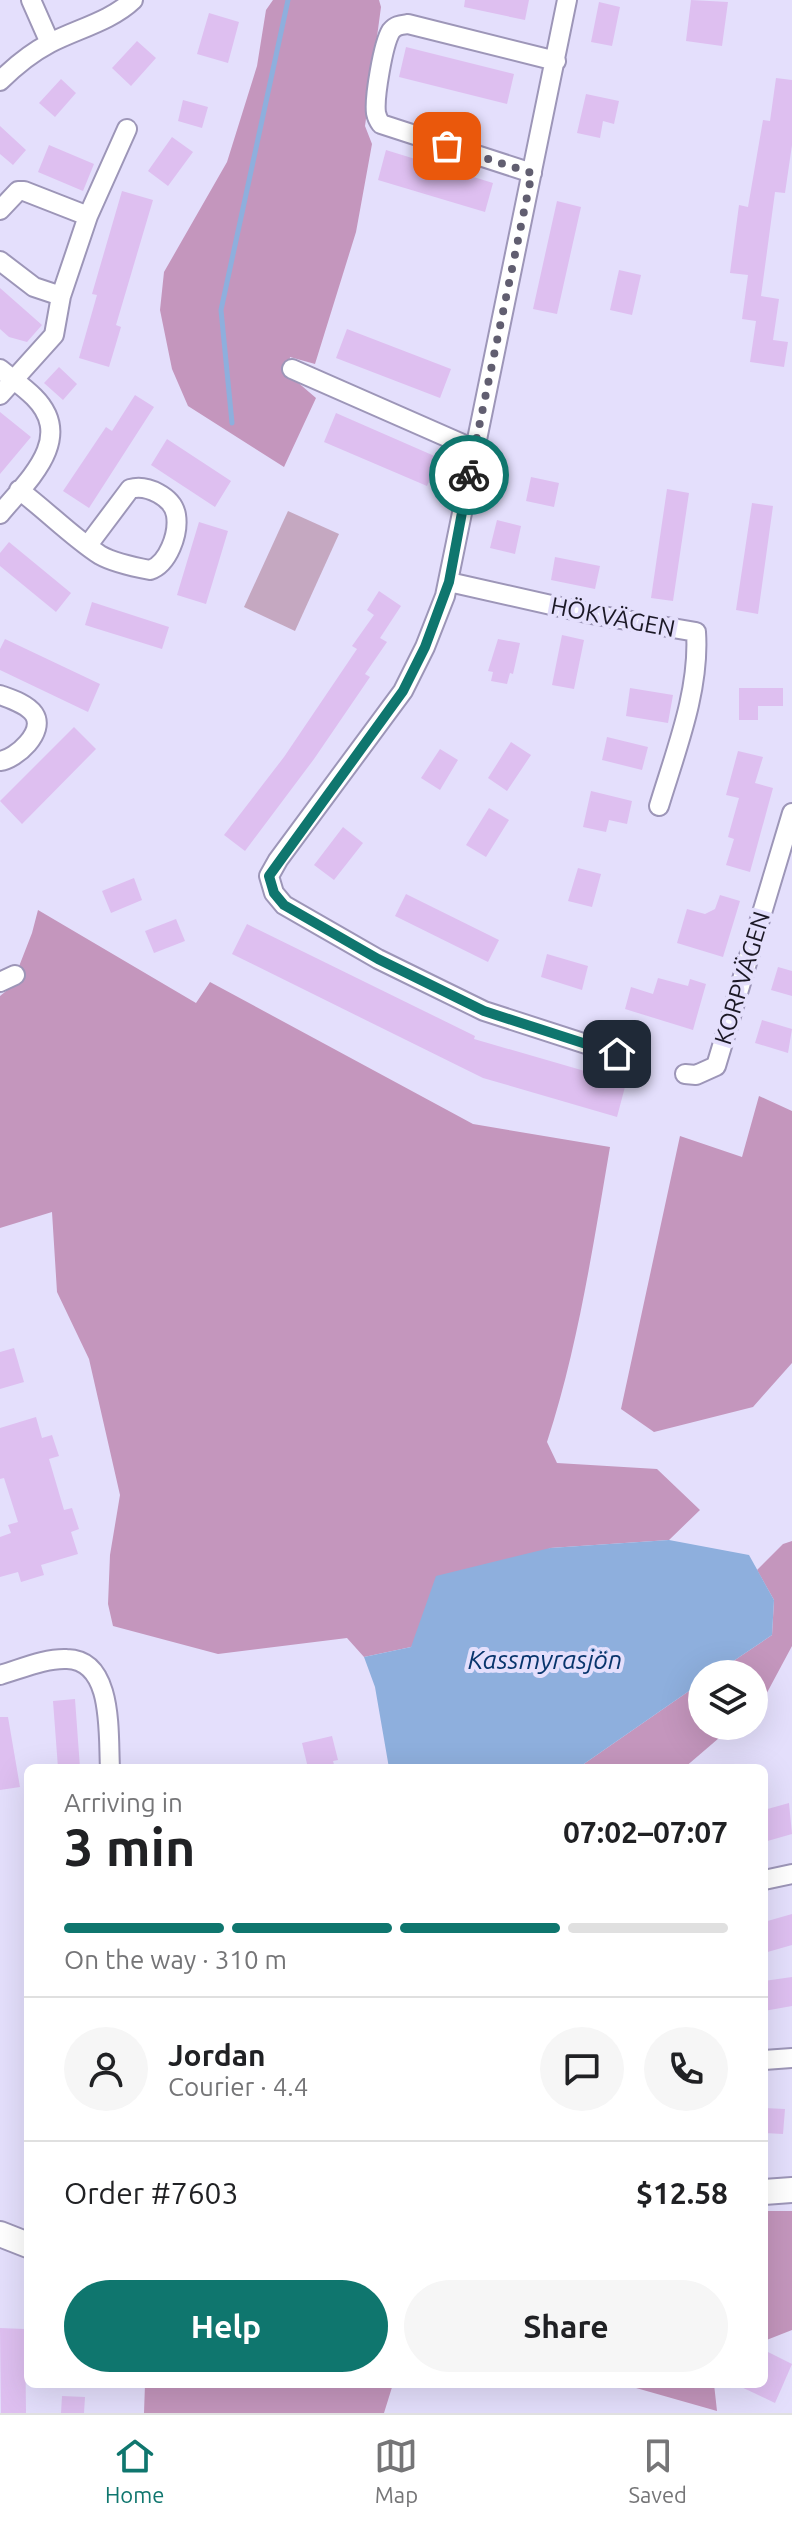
<!DOCTYPE html>
<meta charset="utf-8">
<style>
body{margin:0;font-family:Ubuntu,sans-serif;background:#f6f6f6;color:#202124;height:100vh;display:flex;flex-direction:column;font-size:30px;white-space:nowrap}
*{box-sizing:border-box;margin:0}
p{font-size:26px;color:#757577}
.icon{flex:none;width:44px;height:44px;fill:none;stroke:currentColor;stroke-width:2;stroke-linecap:round;stroke-linejoin:round}
.map{position:relative;flex:1;overflow:hidden}
.panel{position:absolute;left:24px;top:1764px;width:744px;height:624px;display:flex;flex-direction:column;background:#fff;border-radius:12px;box-shadow:0 8px 32px #0002}
.panel>*{flex:none}
.controls{position:absolute;left:688px;top:1660px;display:grid;gap:16px}
.controls a{display:grid;place-items:center;width:80px;height:80px;border-radius:50%;background:#fff;box-shadow:0 8px 32px #0002;font-size:40px}
.pin{position:absolute;display:grid;place-items:center;width:68px;height:68px;color:#fff;margin:-34px;border-radius:16px;box-shadow:0 4px 12px #0006}
.courier{position:absolute;display:grid;place-items:center;width:80px;height:80px;margin:-40px;border:6px solid #0f766e;border-radius:50%;background:#fff;color:#222;box-shadow:0 2px 10px #0007}
.headline em{font-style:normal;font-weight:700}
.headline div{display:flex;flex-direction:column-reverse}
.headline{display:flex;align-items:center;justify-content:space-between;height:136px;padding:0 40px}
h1{font-size:52px;font-weight:700;line-height:60px}
.bar{display:grid;grid-template-columns:repeat(4,1fr);gap:12px 8px;align-content:center;height:96px;padding:0 40px}
.bar i{height:10px;border-radius:6px;background:#e0e0e0}
.bar .on{background:#0f766e}
.bar p{grid-column:span 4}
.line{display:flex;align-items:center;gap:20px;padding:0 40px;border-top:2px solid #e0e0e0}
.line div{flex:1}
.round{display:grid;place-items:center;flex:none;width:84px;height:84px;border-radius:42px;background:#f6f6f6}
.action{display:flex;gap:16px;margin-top:auto;padding:16px 40px}
.action a{flex:1;height:92px;border-radius:48px;background:#0f766e;color:#fff;font-size:32px;font-weight:700;line-height:92px;text-align:center}
.action a+a{background:#f6f6f6;color:#202124}
.tabs{display:flex;justify-content:space-around;align-items:center;height:112px;border-top:2px solid #e0e0e0;background:#fff;font-size:22px;color:#757577}
.tabs a{display:grid;justify-items:center;gap:4px}
.tabs .on{color:#0f766e}
.map>svg:first-child{display:block}
</style>
<div class="map">
<svg width="792" height="2413" viewBox="0 0 792 2413">
<rect width="100%" height="100%" fill="#e4dffc"/>
<path fill="#c5a8c1" d="M288,511L339,534L295,631L244,607Z"/>
<path fill="#c496bd" d="M273,0H379L381,7L365,126L372,144L356,232L315,364L290,357L288,374L316,398L284,467L188,406L172,369L160,310L164,272L227,162L257,66L266,10Z
M38,910L196,1003L210,982L473,1124L610,1147C593,1246 578,1347 547,1442L557,1463L657,1469L700,1510L669,1540L550,1548L411,1647L364,1657L347,1638L218,1654L113,1626L108,1604L110,1555L120,1495L89,1359L57,1292L52,1212L0,1228V996L11,987L32,933Z
M759,1096L792,1111V1363L753,1407L654,1432L621,1409L680,1136L742,1157Z
M792,1541V1646L762,1702L754,1709V1674H714L772,1635L774,1600L757,1570L783,1544Z
M702,1682V1726H733L684,1768H578Z
M764,2211H792V2330L764,2341Z
M145,2384H393L384,2413H144Z
M622,2384H714L717,2411Z"/>
<path fill="#8eafdd" d="M669,1540L749,1555L774,1600L772,1635L714,1674H702V1682L578,1768H389L375,1687L364,1657L411,1647L436,1576L550,1548Z"/>
<g fill="none" stroke-linecap="round" stroke-linejoin="round">
<path stroke="#8eafdd" stroke-width="5" d="M232,423L221,310L288,0"/>
</g>
<path fill="#debff0" d="M465,0H529L525,20L464,7Z
M691,0L728,2L722,46L686,41Z
M599,2L620,7L612,46L591,42Z
M209,13L239,22L228,63L197,54Z
M137,41L156,58L131,86L112,68Z
M406,47L514,74L507,104L399,77Z
M776,78L792,80V145L785,193L775,192L761,296L779,299L773,340L788,342L784,367L750,362L756,321L742,319L748,275L730,273L739,205L748,207L763,120L770,121Z
M61,79L76,93L55,117L39,103Z
M586,94L619,101L614,124L603,121L600,138L577,133Z
M183,100L208,107L202,128L178,121Z
M0,126L26,150L13,165L0,154Z
M172,137L193,152L168,186L148,171Z
M49,145L94,164L83,191L38,172Z
M386,150L493,183L485,212L378,180Z
M122,191L153,200L116,325L121,327L109,367L79,358L97,295L92,294Z
M557,201L581,207L557,314L533,309Z
M619,270L641,275L632,315L610,310Z
M0,288L42,325L27,342L9,337L0,329Z
M347,329L451,369L440,398L336,358Z
M59,367L77,384L63,400L44,383Z
M135,395L154,407L89,508L63,491L106,427L112,431Z
M0,412L31,437L0,474Z
M336,413L439,458L427,486L324,442Z
M167,439L231,481L215,507L151,465Z
M531,477L559,483L554,507L526,501Z
M667,489L689,493L673,601L651,598Z
M752,503L773,506L758,614L736,610Z
M497,520L521,526L515,554L490,548Z
M199,522L228,531L206,604L177,595Z
M9,542L71,593L56,612L0,566V553Z
M555,557L600,566L595,589L551,580Z
M379,591L401,606L380,638L387,642L365,674L370,677L314,759L245,851L224,835L284,757L357,649L352,646L374,615L367,610Z
M92,602L169,627L162,649L85,625Z
M562,635L584,640L574,689L552,685Z
M5,639L100,684L88,712L0,670V649Z
M498,639L520,643L513,674L510,673L507,684L491,681L493,672L488,671Z
M630,688L673,695L668,723L626,716Z
M739,688H783V706H758V720H739Z
M74,727L96,749L22,824L0,801Z
M607,737L648,747L642,770L602,760Z
M511,742L531,755L507,791L488,778Z
M440,749L458,760L440,790L421,778Z
M738,751L763,757L755,783L773,788L750,872L726,865L734,839L728,837L739,798L726,795Z
M591,791L632,801L627,824L609,820L606,832L583,827Z
M489,808L509,820L486,857L466,845Z
M343,827L363,843L334,880L314,865Z
M578,868L601,874L592,907L568,901Z
M134,878L142,900L111,913L102,891Z
M406,894L499,940L488,962L395,916Z
M720,895L740,901L723,957L677,943L687,909L705,914L715,909Z
M176,919L185,941L154,953L145,931Z
M247,924L475,1036L474,1039L626,1083L617,1117L483,1078L232,954Z
M547,954L588,966L582,990L541,977Z
M778,967L792,971V996L771,990Z
M658,978L688,986L690,979L706,984L693,1030L625,1009L631,987L653,994Z
M762,1020L792,1029L788,1053L755,1043Z
M14,1348L24,1382L0,1389V1352Z
M36,1417L42,1438L52,1435L59,1456L49,1459L64,1510L72,1508L79,1529L71,1532L78,1554L41,1565L44,1575L21,1582L18,1572L0,1577V1537L11,1533L8,1525L18,1522L4,1478L0,1479V1428Z
M75,1699L80,1768H58L53,1701Z
M0,1717H8L20,1787L0,1790Z
M332,1736L338,1760L333,1761L335,1768H308L302,1743Z
M789,1803L792,1834L764,1842V1810Z
M792,1914V1945L764,1953V1922Z
M792,1977V2006L764,2011V1981Z
M764,2108L785,2109L783,2134L764,2133Z
M0,2328L25,2329L26,2413H1Z
M764,2350L792,2364L775,2403L735,2384H764Z
M62,2396L85,2397L84,2413H61Z"/>
<g fill="none" stroke-linecap="round" stroke-linejoin="round">
<g stroke="#9d96b8" stroke-width="22">
<path id="minor" d="M31,0L50,43
M567,0L445,596L425,647L403,691L278,860L269,876L274,893L284,905L378,959L484,1011L617,1054
M0,81C15,66 31,53 50,43C77,29 111,21 133,0
M532,173L381,124C378,120 377,118 376,113C374,98 383,44 391,31C396,25 401,25 408,24L556,61
M0,210L18,191H24L88,216
M0,261L34,287L61,296
M0,369C11,378 24,387 34,397C76,439 27,481 0,514
M292,369L474,449
M0,395L54,335L61,296L88,216L127,129
M19,490C46,510 72,537 100,555C114,563 134,567 150,570C168,564 179,534 176,515C173,497 147,484 130,489L88,545
M449,582L591,614L696,632C700,690 676,750 659,806
M0,695C11,699 27,704 34,714C46,732 16,759 0,761
M0,982L15,975
M685,1074L696,1075L716,1066L792,813
M0,1675C21,1669 45,1658 67,1659C114,1660 108,1734 110,1768
M764,1880L792,1874
M764,2060L792,2058"/>
</g>
<g stroke="#9d96b8" stroke-width="28">
<path id="major" d="M764,2192L792,2190
M0,2234L28,2245"/>
</g>
<use href="#minor" stroke="#fff" stroke-width="18"/>
<use href="#major" stroke="#fff" stroke-width="24"/>
</g>
<g fill="none" stroke-linecap="round" stroke-linejoin="round">
<path stroke="#615e70" stroke-width="8" stroke-dasharray="0 14.4" d="M447,146L532,173L469,475"/>
<path stroke="#0f766e" stroke-width="10" d="M469,475L449,582L425,647L403,691L269,876L274,893L284,905L378,959L484,1011L617,1054"/>
</g>
<g text-anchor="middle" dominant-baseline="central" stroke-width="8" stroke-linejoin="round" paint-order="stroke">
<g font-size="24" fill="#1b1825" stroke="#e4dffc">
<text transform="translate(613 617) rotate(11)">HÖKVÄGEN</text>
<text transform="translate(742 978) rotate(-73)">KORPVÄGEN</text>
</g>
<g font-size="26" font-style="italic" fill="#08356c" stroke="#e4dffc">
<text x="545" y="1659">Kassmyrasjön</text>
</g>
</g>
</svg>
<div class="controls">
<a><svg class="icon" aria-label="layers" viewBox="0 0 24 24"><path d="M12 4l9 5-9 5-9-5zM3 14l9 5 9-5"/></svg></a>
</div>
<div class="pin" style="left:447px;top:146px;background:#ea580c"><svg class="icon" aria-label="bag" viewBox="0 0 24 24"><path d="M5 8h14l-1 12H6zM9 8a3 3 0 0 1 6 0"/></svg></div>
<div class="pin" style="left:617px;top:1054px;background:#1f2937"><svg class="icon" aria-label="home" viewBox="0 0 24 24"><path d="M3 11l9-7 9 7M6 9v11h12V9"/></svg></div>
<div class="courier" style="left:469px;top:475px"><svg class="icon" aria-label="bike" viewBox="0 0 24 24"><circle cx="6" cy="16" r="4"/><circle cx="18" cy="16" r="4"/><path d="M6 16l4-8h5l3 8M10 8l3 8H6M13 5h3"/></svg></div>
<section class="panel">
<div class="headline"><div><h1>3 min</h1><p>Arriving in</p></div><em>07:02–07:07</em></div>
<div class="bar"><i class="on"></i><i class="on"></i><i class="on"></i><i></i><p>On the way · 310 m</p></div>
<div class="line" style="height:144px"><a class="round"><svg class="icon" aria-label="person" viewBox="0 0 24 24"><circle cx="12" cy="8" r="4"/><path d="M4 21q1-7 8-7t8 7"/></svg></a><div><b>Jordan</b><p>Courier · 4.4</p></div><a class="round"><svg class="icon" aria-label="chat" viewBox="0 0 24 24"><path d="M4 5h16v11H9l-5 4z"/></svg></a><a class="round"><svg class="icon" aria-label="phone" viewBox="0 0 24 24"><path d="M5 4h4l2 5-3 2q2 4 5 5l2-3 5 2v4C11 20 4 13 5 4z"/></svg></a></div>
<div class="line" style="height:104px"><div>Order #7603</div><b>$12.58</b></div>
<div class="action"><a>Help</a><a>Share</a></div>
</section>
</div>
<nav class="tabs">
<a class="on"><svg class="icon" aria-label="home" viewBox="0 0 24 24"><path d="M3 11l9-7 9 7M6 9v11h12V9"/></svg>Home</a>
<a><svg class="icon" aria-label="map" viewBox="0 0 24 24"><path d="M3 6l6-2 6 2 6-2v14l-6 2-6-2-6 2zM9 4v14M15 6v14"/></svg>Map</a>
<a><svg class="icon" aria-label="saved" viewBox="0 0 24 24"><path d="M7 4h10v16l-5-4-5 4z"/></svg>Saved</a>
</nav>
